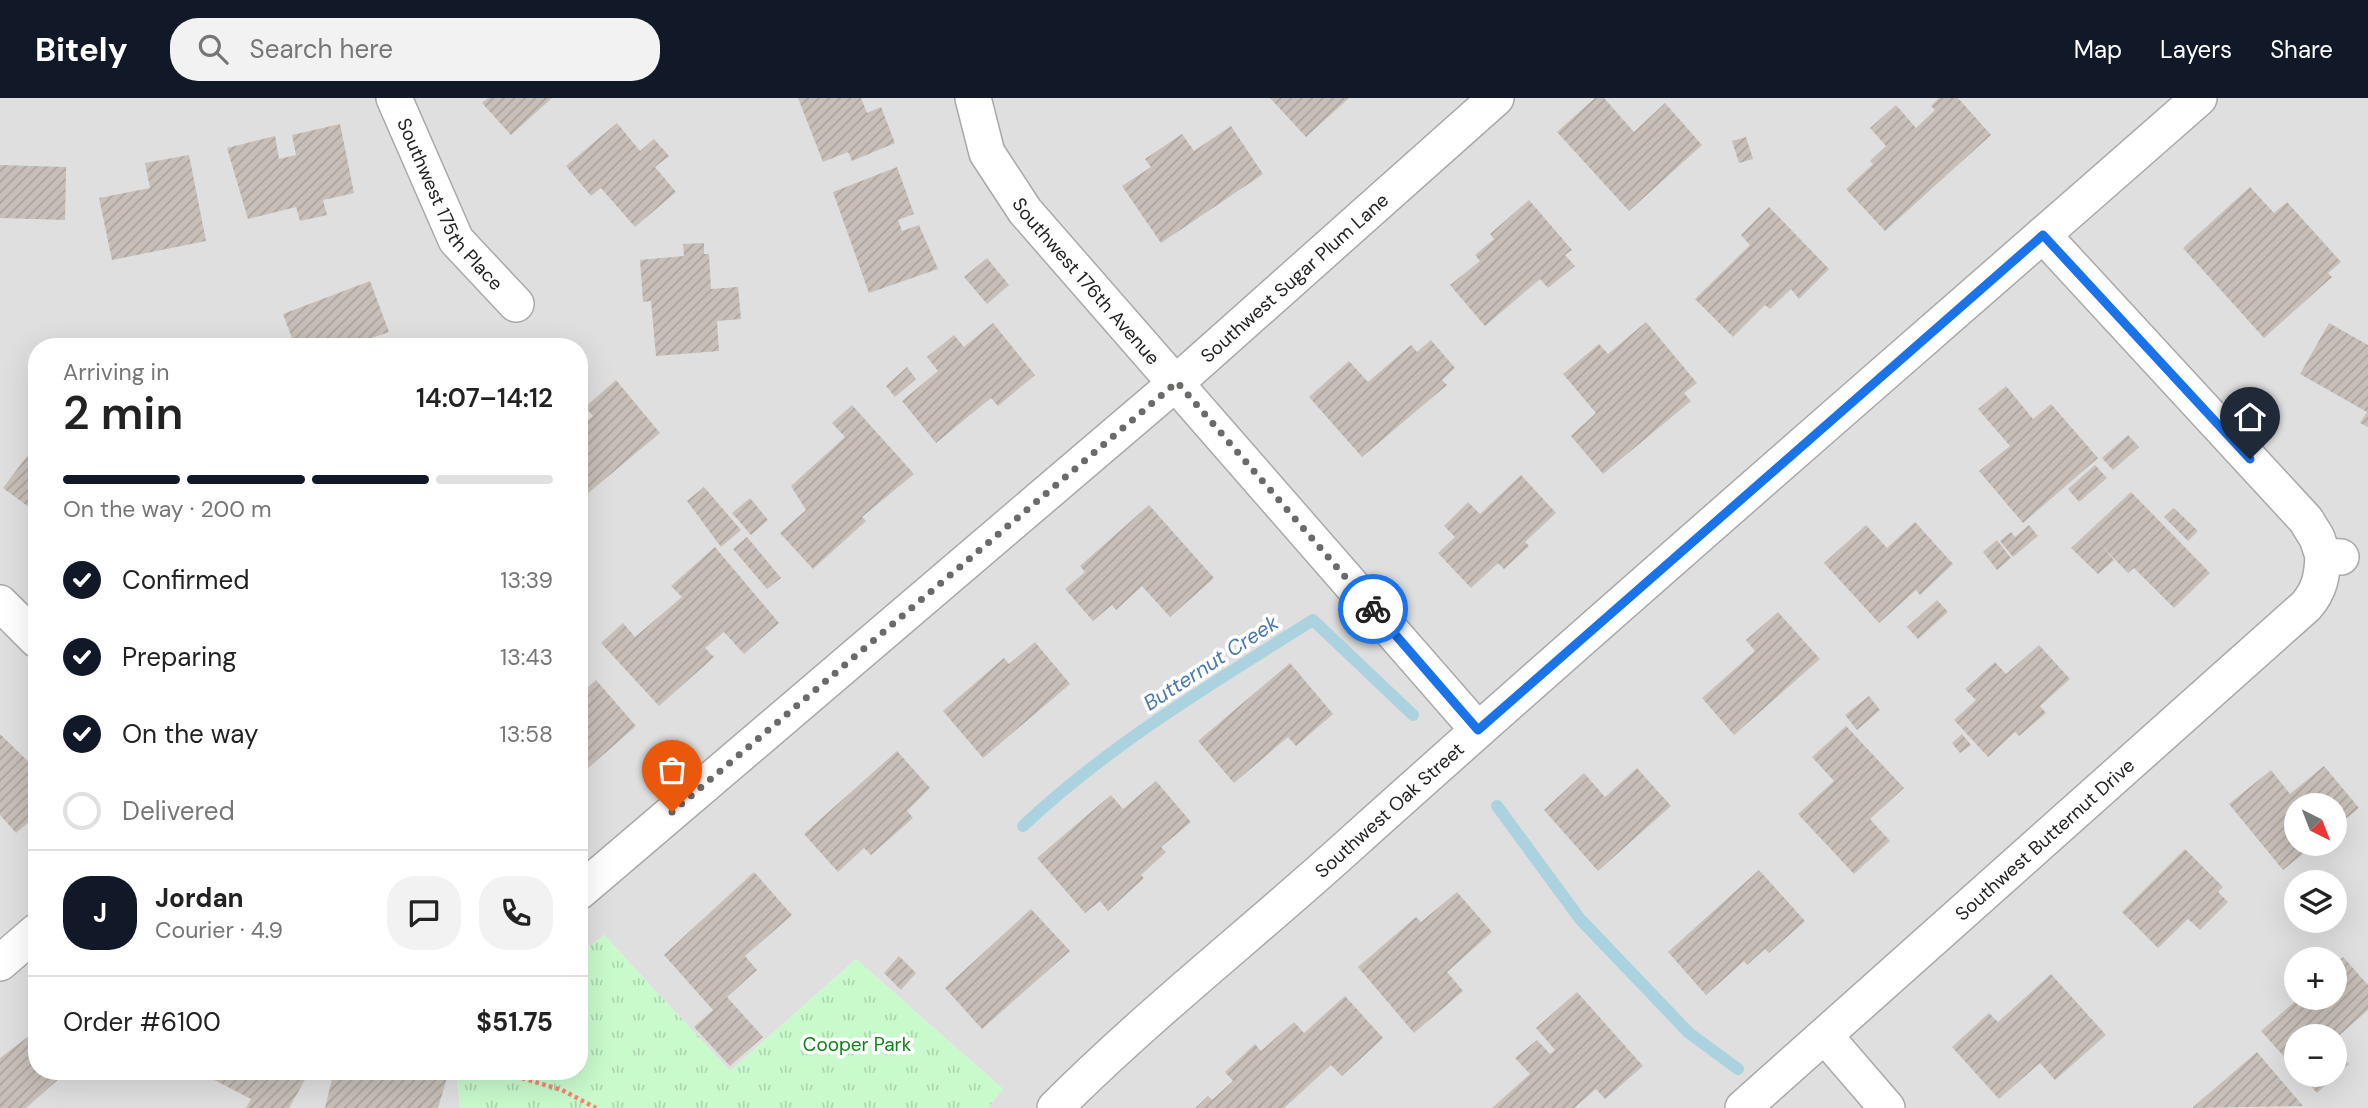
<!DOCTYPE html>
<meta charset="utf-8">
<style>
body{margin:0;font-family:"DM Sans",sans-serif;background:#f2f2f2;color:#222;height:100vh;display:flex;flex-direction:column;font-size:26px;white-space:nowrap}
*{box-sizing:border-box;margin:0}
p{font-size:23px;color:#767676}
.icon{flex:none;width:38px;height:38px;fill:none;stroke:currentColor;stroke-width:2;stroke-linecap:round;stroke-linejoin:round}
.map{position:relative;flex:1;overflow:hidden}
.side{position:absolute;left:28px;top:240px;width:560px;height:742px;display:flex;flex-direction:column;background:#fff;border-radius:28px;box-shadow:0 7px 28px #0002}
.side>*{flex:none}
.needle{width:46px;rotate:138deg}
.fabs{position:absolute;left:2284px;top:695px;display:grid;gap:14px}
.fabs a{display:grid;place-items:center;width:63px;height:63px;border-radius:50%;background:#fff;box-shadow:0 7px 28px #0002;font-size:35px}
.pin{position:absolute;display:grid;place-items:center;width:60px;height:60px;color:#fff;margin:-72px -30px;border-radius:50% 50% 50% 0;rotate:-45deg;box-shadow:0 0 7px #0007}
.pin .icon{rotate:45deg}
.courier{position:absolute;display:grid;place-items:center;width:70px;height:70px;margin:-35px;border:5px solid #1a73e8;border-radius:50%;background:#fff;color:#222;box-shadow:0 2px 9px #0007}
.overview em{font-style:normal;font-weight:600}
.overview div{display:flex;flex-direction:column-reverse}
.overview{display:flex;align-items:center;justify-content:space-between;height:119px;padding:0 35px}
h1{font-size:46px;font-weight:600;line-height:52px}
.bar{display:grid;grid-template-columns:repeat(4,1fr);gap:10px 7px;align-content:center;height:84px;padding:0 35px}
.bar i{height:9px;border-radius:5px;background:#e0e0e0}
.bar .selected{background:#111827}
.bar p{grid-column:span 4}
.line{display:flex;align-items:center;gap:18px;padding:0 35px;border-top:2px solid #e0e0e0}
.line div{flex:1}
.round{display:grid;place-items:center;flex:none;width:74px;height:74px;border-radius:28px;background:#f2f2f2}
ol{padding:0 35px;list-style:none}
li{display:flex;align-items:center;gap:21px;height:77px}
li p{margin-inline-start:auto}
li .icon{padding:7px;border-radius:50%;background:#111827;color:#fff;stroke-width:4}
li:last-child{color:#767676}
li i{width:38px;height:38px;border:4px solid #e0e0e0;border-radius:50%}
header{display:flex;align-items:center;gap:42px;box-sizing:border-box;height:98px;padding:0 35px;background:#111827;color:#fff}
header strong{font-size:33px}
nav{display:flex;gap:38px;margin-inline-start:auto;font-size:24px}
.search{width:490px;height:63px;background:#f2f2f2;display:flex;align-items:center;gap:18px;box-sizing:border-box;padding:0 24px;border-radius:28px;color:#767676;font-size:26px}
.map>svg:first-child{display:block}
</style>
<header>
<strong>Bitely</strong>
<div class="search"><svg class="icon" aria-label="search" viewBox="0 0 24 24"><circle cx="10" cy="10" r="6"/><path d="M15 15l6 6"/></svg>Search here</div>
<nav><a>Map</a><a>Layers</a><a>Share</a></nav>
</header>
<div class="map">
<svg width="2368" height="1010" viewBox="0 0 2368 1010">
<defs>
<pattern id="park-tufts" width="24" height="20" patternUnits="userSpaceOnUse" patternTransform="scale(1.75)"><rect width="24" height="20" fill="#c8facc"/><path d="M3 7l-1-3M5 7V3M7 7l1-3M15 17l-1-3M17 17v-4M19 17l1-3" fill="none" stroke="#acd6af"/></pattern>
<pattern id="building-hatch" width="6" height="6" patternUnits="userSpaceOnUse" patternTransform="scale(1.75)"><rect width="6" height="6" fill="#c7bfb8"/><path d="M-1 1l2-2M0 6l6-6M5 7l2-2" fill="none" stroke="#aba49e"/></pattern>
</defs>
<rect width="100%" height="100%" fill="#f2efe9"/>
<path fill="#e0dfdf" fill-rule="evenodd" d="M0,0H2368V1010H988L1003,991L856,861L730,973L604,837L579,856V248H37V973H456L460,1010H0ZM2296,707H2334V746H2296ZM2296,784H2334V822H2296ZM2296,861H2334V900H2296ZM2296,938H2334V976H2296Z"/>
<path fill="url(#park-tufts)" d="M604,837L730,973L856,861L1003,991L988,1010H460L456,973H579V856Z"/>
<g fill="none" stroke-linecap="round" stroke-linejoin="round">
<path stroke="#aad3df" stroke-width="12" d="M1497,708L1580,821L1689,935L1738,971
M1023,728C1110,646 1213,585 1313,522L1413,617"/>
</g>
<path fill="url(#building-hatch)" d="M488,0H552L511,37L482,5Z
M798,0H861L867,15L881,9L895,45L852,63L848,54L823,64Z
M1270,0H1349L1306,39Z
M1595,0H1604L1634,34L1665,5L1702,47L1629,113L1557,34Z
M1939,0H1958L1991,37L1885,133L1846,91L1873,66L1870,63L1886,48L1870,30L1896,7L1916,30L1935,12L1931,8Z
M617,25L640,53L654,41L669,58L655,69L676,94L635,129L601,90L591,98L566,68Z
M340,26L354,95L323,102L327,117L300,123L296,109L248,121L227,50L275,38L279,61L296,57L292,37Z
M1231,28L1263,76L1161,145L1122,88L1151,69L1145,61L1182,36L1194,53Z
M1746,39L1753,61L1739,65L1732,43Z
M189,57L206,143L112,162L99,100L150,90L145,65Z
M0,67L66,69L65,122L0,120Z
M897,69L914,116L898,122L902,133L919,127L938,171L869,195L833,94Z
M2250,89L2274,115L2287,104L2341,164L2328,175L2332,179L2264,240L2183,150Z
M1529,102L1572,152L1565,157L1575,168L1548,190L1540,181L1485,228L1450,187L1480,163L1475,157L1494,141L1490,136Z
M1769,109L1829,171L1799,201L1791,191L1770,211L1765,207L1733,239L1695,201L1750,147L1741,137Z
M704,145V156H709L711,191L738,189L741,221L717,223L719,253L656,258L651,203L643,204L640,162L684,158L683,146Z
M987,160L1009,187L987,206L964,179Z
M370,183L389,234L366,242L367,246L383,240L386,248H295L283,216Z
M1646,224L1697,285L1684,295L1691,303L1603,376L1571,338L1596,315L1563,276L1599,246L1608,256Z
M993,225L1035,277L998,308L991,300L936,345L902,303L938,273L927,259L954,237L964,249Z
M2329,225L2368,247V329L2360,325L2367,314L2300,276Z
M1431,242L1455,270L1442,282L1447,287L1362,359L1309,299L1349,263L1368,284L1411,247L1417,254Z
M907,269L916,281L895,299L886,288Z
M616,282L660,335L581,401L579,329L593,318L585,309Z
M2006,288L2033,321L2051,306L2098,360L2023,425L1979,373L2010,348L1978,311Z
M852,307L914,376L862,419L866,423L813,471L780,435L806,412L791,388L845,339L832,325Z
M2128,337L2139,349L2113,372L2102,360Z
M34,349L37,351V426L31,422L37,415L3,390Z
M2095,367L2107,380L2079,404L2068,391Z
M1521,377L1556,415L1525,444L1529,448L1504,471L1498,465L1471,490L1438,455L1455,439L1444,428L1468,404L1480,416Z
M704,389L741,432L721,449L687,403Z
M2131,394L2210,475L2174,510L2134,470L2128,475L2100,446L2114,462L2098,476L2071,450Z
M750,400L768,422L751,437L732,415Z
M1149,407L1214,480L1170,519L1142,488L1116,512L1112,507L1093,523L1065,491L1085,474L1080,468Z
M2174,410L2198,433L2188,443L2164,419Z
M1915,424L1953,466L1920,497L1916,492L1879,525L1824,465L1866,427L1887,450Z
M2029,427L2038,438L2013,459L2000,443L2011,434L2015,439Z
M747,439L781,480L767,491L733,451Z
M1997,442L2011,460L1997,472L1983,454Z
M715,449L779,525L744,556L724,534L705,550L714,559L659,608L601,545L623,525L635,539L682,499L671,488Z
M1937,502L1948,514L1918,541L1907,529Z
M1778,514L1820,561L1734,637L1702,600L1755,553L1746,542Z
M1035,544L1070,586L983,660L943,613L1004,560L1009,566Z
M2039,547L2070,581L2040,608L2046,615L2019,638L2015,634L1988,659L1954,622L1976,602L1965,591L1995,564L2006,576Z
M1290,565L1333,616L1296,648L1288,639L1234,685L1198,643Z
M596,582L636,628L579,678V597Z
M1869,598L1880,612L1857,632L1845,617Z
M1846,628L1904,690L1870,721L1890,743L1854,776L1798,716L1834,683L1812,659Z
M0,636L37,672V717L16,735L0,717Z
M1962,636L1971,647L1960,655L1952,645Z
M897,653L930,690L907,713L913,720L871,757L864,750L838,774L804,736Z
M2324,668L2359,710L2334,730V707H2296V746H2315L2283,772L2229,706L2271,672L2290,696Z
M1637,670L1671,708L1598,773L1544,712L1584,675L1605,699Z
M1156,683L1191,724L1161,749L1166,754L1141,777L1144,780L1108,813L1100,803L1085,815L1037,760L1111,697L1123,711Z
M2185,751L2223,789L2218,794L2228,804L2200,832L2188,821L2158,850L2122,814Z
M1759,772L1805,823L1769,855L1765,851L1747,867L1744,863L1706,897L1668,854Z
M754,774L792,817L745,858L757,872L727,899L763,939L730,968L694,929L713,912L664,857Z
M1457,794L1492,834L1447,874L1463,893L1414,935L1358,869L1416,819L1421,824Z
M1031,811L1070,853L982,931L945,890Z
M899,858L916,875L901,892L884,875Z
M2343,859L2368,887V912L2334,942V938H2296V972L2261,933L2299,900H2334V867Z
M2051,876L2106,937L2055,982L2040,965L1999,1001L1952,949L1989,915L1998,924Z
M1577,894L1643,968L1605,1001L1596,991L1574,1010H1492L1530,976L1515,960L1537,942L1550,956L1555,952L1536,930Z
M1345,898L1383,940L1342,978L1331,967L1284,1010H1195L1208,998L1212,1002L1233,983L1225,974L1255,946L1261,953L1294,924L1304,935Z
M37,932V973H68L26,1010H0V960Z
M2334,950L2349,966L2317,995L2300,976H2334Z
M2257,954L2303,1008L2192,1010Z
M197,973H310L289,1010H246L251,1001Z
M334,973H449L438,1010H325Z"/>
<g fill="none" stroke-linecap="round" stroke-linejoin="round">
<g stroke="#a9a9a9" stroke-width="38">
<g id="street">
<path id="s1" d="M394,0L456,142L516,206"/>
<path id="s2" d="M973,0L987,55L1025,113L1478,632"/>
<path d="M2043,137L2306,422L2317,440L2323,458L2341,459"/>
<path d="M0,505L37,542"/>
<path id="s3" d="M579,794L1177,284L1496,0"/>
<path d="M0,865L37,833"/>
<path d="M1825,938L1887,1010"/>
<path id="s4" d="M1055,1010C1149,916 1254,834 1352,745C1632,493 1917,248 2199,0"/>
<path id="s5" d="M1743,1010L2306,508C2320,492 2322,478 2323,458"/>
</g>
</g>
<path stroke="#fa8072" stroke-width="4.5" stroke-dasharray="3.5 3.5" stroke-linecap="butt" d="M510,973L522,980L562,992L596,1010"/>
<use href="#street" stroke="#fff" stroke-width="35"/>
</g>
<g fill="none" stroke-linecap="round" stroke-linejoin="round">
<path stroke="#6b6a68" stroke-width="7" stroke-dasharray="0 12.6" d="M672,714L1177,284L1373,511"/>
<path stroke="#1a73e8" stroke-width="9" d="M1373,511L1478,632L2043,137L2250,361"/>
</g>
<g text-anchor="middle" dominant-baseline="central" stroke-width="7" stroke-linejoin="round" paint-order="stroke">
<g font-size="19" fill="#222" stroke="#fff">
<text stroke="none"><textPath href="#s1" startOffset="121">Southwest 175th Place</textPath></text>
<text stroke="none"><textPath href="#s3" startOffset="943">Southwest Sugar Plum Lane</textPath></text>
<text stroke="none"><textPath href="#s2" startOffset="219">Southwest 176th Avenue</textPath></text>
<text stroke="none"><textPath href="#s4" startOffset="448">Southwest Oak Street</textPath></text>
<text stroke="none"><textPath href="#s5" startOffset="404">Southwest Butternut Drive</textPath></text>
</g>
<g font-size="19" fill="#0c8416" stroke="#fff">
<text x="857" y="946">Cooper Park</text>
</g>
<g font-size="21" font-style="italic" fill="#4a7aab" stroke="#fff">
<text transform="translate(1211 565) rotate(-33)">Butternut Creek</text>
</g>
</g>
</svg>
<div class="fabs">
<a><svg class="needle" viewBox="-14 -14 28 28"><path d="M0-13l5 13h-10z" fill="#e53935"/><path d="M0 13l5-13h-10z" fill="#767676"/></svg></a>
<a><svg class="icon" aria-label="layers" viewBox="0 0 24 24"><path d="M12 4l9 5-9 5-9-5zM3 14l9 5 9-5"/></svg></a>
<a>+</a>
<a>−</a>
</div>
<div class="pin" style="left:672px;top:714px;background:#ea580c"><svg class="icon" aria-label="bag" viewBox="0 0 24 24"><path d="M5 8h14l-1 12H6zM9 8a3 3 0 0 1 6 0"/></svg></div>
<div class="pin" style="left:2250px;top:361px;background:#1f2937"><svg class="icon" aria-label="home" viewBox="0 0 24 24"><path d="M3 11l9-7 9 7M6 9v11h12V9"/></svg></div>
<div class="courier" style="left:1373px;top:511px"><svg class="icon" aria-label="bike" viewBox="0 0 24 24"><circle cx="6" cy="16" r="4"/><circle cx="18" cy="16" r="4"/><path d="M6 16l4-8h5l3 8M10 8l3 8H6M13 5h3"/></svg></div>
<section class="side">
<div class="overview"><div><h1>2 min</h1><p>Arriving in</p></div><em>14:07–14:12</em></div>
<div class="bar"><i class="selected"></i><i class="selected"></i><i class="selected"></i><i></i><p>On the way · 200 m</p></div>
<ol>
<li><svg class="icon" aria-label="check" viewBox="0 0 24 24"><path d="M5 12l5 5 9-10"/></svg>Confirmed<p>13:39</p></li>
<li><svg class="icon" aria-label="check" viewBox="0 0 24 24"><path d="M5 12l5 5 9-10"/></svg>Preparing<p>13:43</p></li>
<li><svg class="icon" aria-label="check" viewBox="0 0 24 24"><path d="M5 12l5 5 9-10"/></svg>On the way<p>13:58</p></li>
<li><i></i>Delivered</li>
</ol>
<div class="line" style="height:126px"><b class="round" style="background:#111827;color:#fff">J</b><div><b>Jordan</b><p>Courier · 4.9</p></div><a class="round"><svg class="icon" aria-label="chat" viewBox="0 0 24 24"><path d="M4 5h16v11H9l-5 4z"/></svg></a><a class="round"><svg class="icon" aria-label="phone" viewBox="0 0 24 24"><path d="M5 4h4l2 5-3 2q2 4 5 5l2-3 5 2v4C11 20 4 13 5 4z"/></svg></a></div>
<div class="line" style="height:91px"><div>Order #6100</div><b>$51.75</b></div>
</section>
</div>
